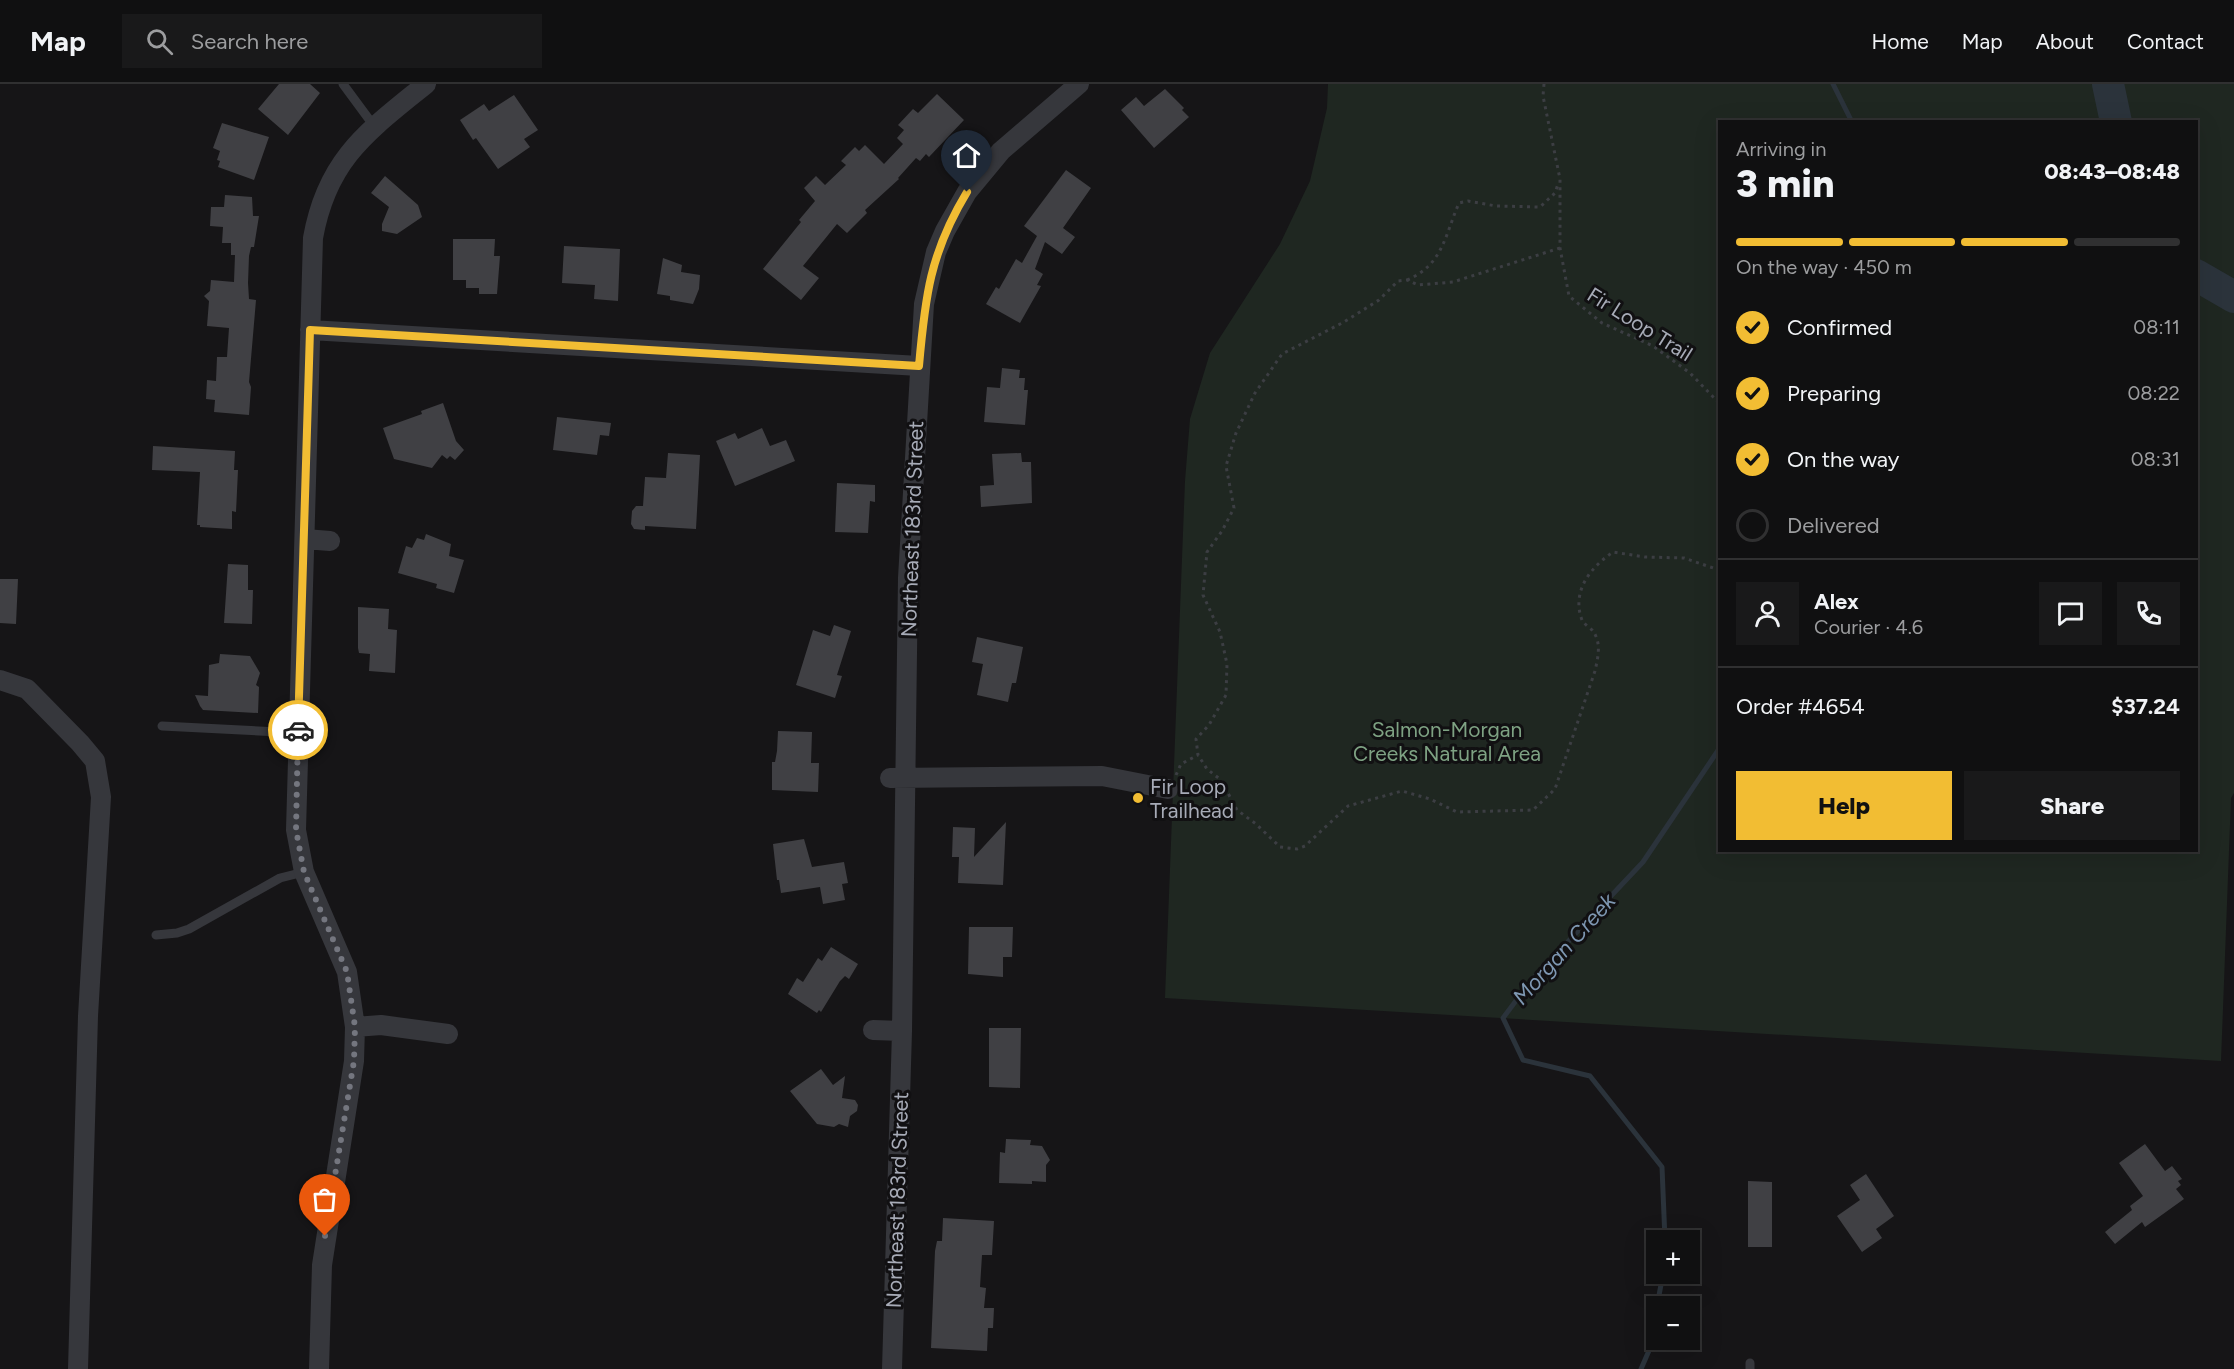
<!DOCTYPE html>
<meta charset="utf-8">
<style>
body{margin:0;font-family:Figtree,sans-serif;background:#19191a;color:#f1f3f6;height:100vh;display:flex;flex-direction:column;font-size:22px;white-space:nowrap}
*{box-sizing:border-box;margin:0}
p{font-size:20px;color:#9c9d9f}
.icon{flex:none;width:33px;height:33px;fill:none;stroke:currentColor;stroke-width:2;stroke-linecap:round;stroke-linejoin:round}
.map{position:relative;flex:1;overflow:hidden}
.sheet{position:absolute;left:1718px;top:36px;width:480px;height:732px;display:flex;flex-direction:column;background:#101011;border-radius:0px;box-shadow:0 6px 24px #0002,0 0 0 2px #303031}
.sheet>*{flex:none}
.controls{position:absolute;left:1646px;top:1146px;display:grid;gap:12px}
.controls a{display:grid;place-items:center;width:54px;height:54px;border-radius:0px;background:#101011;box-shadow:0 6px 24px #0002,0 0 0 2px #303031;font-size:30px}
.pin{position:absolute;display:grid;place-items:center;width:51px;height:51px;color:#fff;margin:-62px -26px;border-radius:50% 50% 50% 0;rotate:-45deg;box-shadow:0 0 6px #0007}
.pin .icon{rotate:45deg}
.courier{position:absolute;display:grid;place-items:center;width:60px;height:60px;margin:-30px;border:4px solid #f2bd33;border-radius:50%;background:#fff;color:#222;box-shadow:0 2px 8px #0007}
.headline em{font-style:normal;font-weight:800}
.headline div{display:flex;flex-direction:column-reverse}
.headline{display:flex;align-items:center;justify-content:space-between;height:102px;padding:0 18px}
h1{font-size:39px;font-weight:800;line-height:45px}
.bar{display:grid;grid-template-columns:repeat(4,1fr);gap:9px 6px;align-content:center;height:72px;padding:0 18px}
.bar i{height:8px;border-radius:4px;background:#303031}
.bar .on{background:#f2bd33}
.bar p{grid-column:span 4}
.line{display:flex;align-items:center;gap:15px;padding:0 18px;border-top:2px solid #303031}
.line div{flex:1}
.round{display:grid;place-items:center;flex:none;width:63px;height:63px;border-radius:0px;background:#19191a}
ol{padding:0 18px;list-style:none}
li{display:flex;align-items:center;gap:18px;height:66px}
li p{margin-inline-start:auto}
li .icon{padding:6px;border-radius:50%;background:#f2bd33;color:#111;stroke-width:4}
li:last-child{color:#9c9d9f}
li i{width:33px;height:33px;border:3px solid #303031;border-radius:50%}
.cta{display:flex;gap:12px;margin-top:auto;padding:12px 18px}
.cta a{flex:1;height:69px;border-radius:0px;background:#f2bd33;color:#111;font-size:24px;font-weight:800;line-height:69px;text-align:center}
.cta a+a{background:#19191a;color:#f1f3f6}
header{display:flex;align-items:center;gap:36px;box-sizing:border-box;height:84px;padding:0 30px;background:#101011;border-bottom:2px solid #303031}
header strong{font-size:28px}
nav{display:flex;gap:33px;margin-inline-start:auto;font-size:21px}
.search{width:420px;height:54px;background:#19191a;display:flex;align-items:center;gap:15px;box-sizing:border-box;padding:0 21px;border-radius:0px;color:#9c9d9f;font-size:22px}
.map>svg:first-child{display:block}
</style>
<header>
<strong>Map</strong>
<div class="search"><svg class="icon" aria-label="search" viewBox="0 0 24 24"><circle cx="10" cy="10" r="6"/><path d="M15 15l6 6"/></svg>Search here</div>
<nav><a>Home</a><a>Map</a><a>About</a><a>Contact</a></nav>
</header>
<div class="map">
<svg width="2234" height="1285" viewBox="0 0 2234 1285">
<rect width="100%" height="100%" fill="#161517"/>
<path fill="#1f2721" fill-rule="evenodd" d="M1328,0H2234V709L2231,714L2221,977L1165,914L1185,397L1190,335L1210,269L1280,160L1310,97L1327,24ZM1719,38H2196V766H1719Z"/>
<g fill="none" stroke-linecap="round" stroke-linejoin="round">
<path stroke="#2b333b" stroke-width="5" d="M1833,0L1852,38
M1665,1156L1662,1083L1590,992L1523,976L1503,934L1530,898L1643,778L1719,665
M1657,1222L1663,1190
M1641,1285L1651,1262L1656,1230"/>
<path stroke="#2b333b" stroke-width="32" d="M2108,0L2116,38
M2196,191L2234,213"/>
</g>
<path fill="#404044" d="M279,0H310L320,9L288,51L258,25Z
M1165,5L1184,24L1182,26L1189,33L1154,64L1121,26L1136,13L1144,22Z
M937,10L964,36L929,73L926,70L920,77L916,74L898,94L899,95L865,126L867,129L847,149L837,140L803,182L819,194L801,216L763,185L801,138L799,136L815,117L804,104L816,92L825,101L846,81L841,77L855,63L859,67L865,61L884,80L903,60L897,54L904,46L898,41L913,25L918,29Z
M514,11L538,46L524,55L530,63L498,85L476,54L473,56L460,36L484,20L489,27Z
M222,39L269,53L254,96L218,83L220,77L217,76L220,67L213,64Z
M1066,86L1091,104L1063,144L1075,153L1062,170L1045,158L1035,185L1043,190L1037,201L1041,202L1020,239L986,220L996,203L999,205L1016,175L1022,179L1037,152L1024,142Z
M385,92L418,121L422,133L397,150L382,147V140L389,123L371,109Z
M225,111L252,113L253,132H259L254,163H251L249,172L248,199L249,215L256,216L249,298L251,303L249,331L214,328L215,316L206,315L207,296L216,297L217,273H227L229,244L207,242L209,217L204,212L210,207L211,196L234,198L235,171H231V159H222L223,143L210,142L211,123H224Z
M453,155H495L494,172H500L497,210H479V204H466V196H453Z
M564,162L620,165L618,217L594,215L595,201L562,199Z
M663,174L682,181L681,188L700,191L699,205L693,220L670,216V212L657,210Z
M1002,284L1020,286L1019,294H1025L1024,306H1028L1025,341L984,338L987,303L1000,304Z
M443,319L456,357L464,366L455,376L450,372L447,375L442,371L432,384L394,375L383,344L422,330L421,327Z
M557,333L611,339L609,352L600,351L597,371L553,366Z
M762,344L770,362L786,356L795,377L735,402L716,357L735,349L738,355Z
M153,362L235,367L234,386H238L236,428L232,427V445L200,443V441H197L200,388L152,386Z
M668,369L700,371L696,445L645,442V446L634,445L631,440L632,427L636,422H643L645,393L666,394Z
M1021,369L1022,378H1031L1032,419L981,423L980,402L994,401L992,370Z
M837,399L875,401V418L870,417L868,449L835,448Z
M426,450L451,460L449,472L464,476L454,509L436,504L437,500L398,489L406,462L412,464L417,454L424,456Z
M228,480L248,481V506H253L252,540L224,539Z
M0,495H18L16,540L0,539Z
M358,523L389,525L388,545L397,546L395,589L369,587L370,570L359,569L358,564Z
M834,541L851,547L837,591L842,592L835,614L796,601L813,546L830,552Z
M977,553L1023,563L1016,599H1012L1008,618L977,611L983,580L972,578Z
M220,570L250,572L260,589L256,601L259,603L258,629L203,626L200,622L195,611L208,612L209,581L219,579Z
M778,647L812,648L811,679H819L818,708L772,706V678H775L777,667Z
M1006,738L1003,801L958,799L959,773H952L953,743L975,744L974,773Z
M804,755L812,783L844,778L848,799L842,800L845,816L823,820L820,803L781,809L779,796H777L773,760Z
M969,843H1013L1012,873H1003V893L968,890Z
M831,863L858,880L849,895L845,892L840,897L821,928L819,926L817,929L788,910L797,894L803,898L818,874L822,877Z
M989,944H1021L1020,1004L989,1003Z
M821,985L833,1001L845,992L842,1014L855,1016L858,1021L857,1027L850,1032L848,1043L839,1040L834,1043L817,1040L790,1007Z
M1006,1055L1031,1056L1030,1061L1042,1062L1050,1076L1046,1081V1098L1032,1097V1100L999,1099L1000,1068L1005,1069Z
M2145,1060L2165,1087L2172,1082L2182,1095L2178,1097L2181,1101L2176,1105L2184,1115L2145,1143L2142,1138L2115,1160L2105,1148L2132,1126L2130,1122L2143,1112L2119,1079Z
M1866,1090L1894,1132L1876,1145L1882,1154L1862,1168L1837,1132L1860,1116L1850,1101Z
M1748,1097L1772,1098V1163H1748Z
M943,1134L994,1137L992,1171H982L980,1203L986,1204L984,1224H994L993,1244H988L987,1267L931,1264L935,1167L937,1157H942Z"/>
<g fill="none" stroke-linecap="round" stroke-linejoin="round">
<path stroke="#3c3e43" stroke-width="3" stroke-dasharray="3 4.5" stroke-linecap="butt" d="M1544,0L1543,12L1560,95V164L1569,212L1602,239L1653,262L1690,289L1719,319
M1560,164L1453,198L1418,201L1407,196L1398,197L1379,216L1344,238L1282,270L1255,309L1236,349L1226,382L1234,424L1222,447L1207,468L1203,511L1220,548L1227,580L1226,611L1209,641L1196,655L1198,671L1207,685L1221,696L1237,726L1256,740L1280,763L1297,765L1305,762L1348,722L1402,707L1430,715L1457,728L1533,726L1555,705L1595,587C1598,573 1602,558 1592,546C1589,543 1584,540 1582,536C1571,507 1591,483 1613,468L1645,473L1684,474L1719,486
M1407,196C1443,181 1445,151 1459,119L1468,117L1496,122L1540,123L1555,109L1558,100
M1176,691L1181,680L1198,671"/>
<path stroke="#36373c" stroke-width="9" d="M343,0L374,42
M162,642L298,649
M156,851L177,849L189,845L280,794L304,788
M1750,1285V1279"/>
<path stroke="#36373c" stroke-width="20" d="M310,246L919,282
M305,455L330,457
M0,596L27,605L80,659L95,677L101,713L88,932L78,1285
M890,694L1102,692L1168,705
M355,943L381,941L448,950
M873,946L902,947
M319,1285L322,1181L354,977L355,943L347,888L304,788L296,746L313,154C327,75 367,48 426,0
M892,1285L902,947L908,494L924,220L936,168L945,147L967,108L1001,67L1079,0"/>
</g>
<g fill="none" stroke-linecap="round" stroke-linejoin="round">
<path stroke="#74767f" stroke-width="6" stroke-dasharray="0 10.8" d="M298,646L296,746L304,788L347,888L355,943L354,977L325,1152"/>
<path stroke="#f2bd33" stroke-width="8" d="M298,646L310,246L919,282C925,213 930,169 967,108"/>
</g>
<circle fill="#f2bd33" stroke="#111012" stroke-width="2" cx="1138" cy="714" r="6"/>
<g text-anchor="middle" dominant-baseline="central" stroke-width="6" stroke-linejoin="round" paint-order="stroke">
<g font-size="21" fill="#a7abb7" stroke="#111012">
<text transform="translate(1640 240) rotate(32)">Fir Loop Trail</text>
<text transform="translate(912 445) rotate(-88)">Northeast 183rd Street</text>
<text transform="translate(897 1116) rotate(-88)">Northeast 183rd Street</text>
</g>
<g font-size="21" fill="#7ea283" stroke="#111012">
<text x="1447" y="645">Salmon-Morgan<tspan x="1447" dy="24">Creeks Natural Area</tspan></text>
</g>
<g font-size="21" fill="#a7abb7" stroke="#111012" text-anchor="start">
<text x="1150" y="702">Fir Loop<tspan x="1150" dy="24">Trailhead</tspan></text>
</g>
<g font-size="22" font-style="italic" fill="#7e97b2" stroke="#111012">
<text transform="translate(1564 865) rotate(-48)">Morgan Creek</text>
</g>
</g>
</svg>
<div class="controls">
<a>+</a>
<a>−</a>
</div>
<div class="pin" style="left:325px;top:1152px;background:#ea580c"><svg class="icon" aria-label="bag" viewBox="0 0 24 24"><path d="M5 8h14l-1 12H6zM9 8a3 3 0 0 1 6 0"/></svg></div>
<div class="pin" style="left:967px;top:108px;background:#1f2937"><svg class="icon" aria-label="home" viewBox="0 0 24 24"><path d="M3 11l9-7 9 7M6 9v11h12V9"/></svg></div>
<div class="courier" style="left:298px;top:646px"><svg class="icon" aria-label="car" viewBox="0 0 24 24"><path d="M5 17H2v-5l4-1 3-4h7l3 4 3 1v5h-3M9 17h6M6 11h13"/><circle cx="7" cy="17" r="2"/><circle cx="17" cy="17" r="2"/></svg></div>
<section class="sheet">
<div class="headline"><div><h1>3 min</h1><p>Arriving in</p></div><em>08:43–08:48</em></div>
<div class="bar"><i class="on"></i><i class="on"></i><i class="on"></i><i></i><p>On the way · 450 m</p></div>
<ol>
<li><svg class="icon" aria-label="check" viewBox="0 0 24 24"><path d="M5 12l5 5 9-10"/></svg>Confirmed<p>08:11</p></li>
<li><svg class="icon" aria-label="check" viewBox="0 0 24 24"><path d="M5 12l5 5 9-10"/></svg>Preparing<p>08:22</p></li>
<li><svg class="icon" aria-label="check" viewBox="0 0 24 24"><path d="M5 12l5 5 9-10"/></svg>On the way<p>08:31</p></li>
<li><i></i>Delivered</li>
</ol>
<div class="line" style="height:108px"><a class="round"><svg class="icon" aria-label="person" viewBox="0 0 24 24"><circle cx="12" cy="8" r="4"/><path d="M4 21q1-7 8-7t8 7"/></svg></a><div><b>Alex</b><p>Courier · 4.6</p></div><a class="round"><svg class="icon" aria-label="chat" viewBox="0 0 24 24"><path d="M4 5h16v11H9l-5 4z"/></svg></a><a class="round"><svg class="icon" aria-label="phone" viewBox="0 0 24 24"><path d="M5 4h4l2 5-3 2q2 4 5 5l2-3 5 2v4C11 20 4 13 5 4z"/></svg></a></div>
<div class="line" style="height:78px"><div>Order #4654</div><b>$37.24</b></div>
<div class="cta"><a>Help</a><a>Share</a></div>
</section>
</div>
